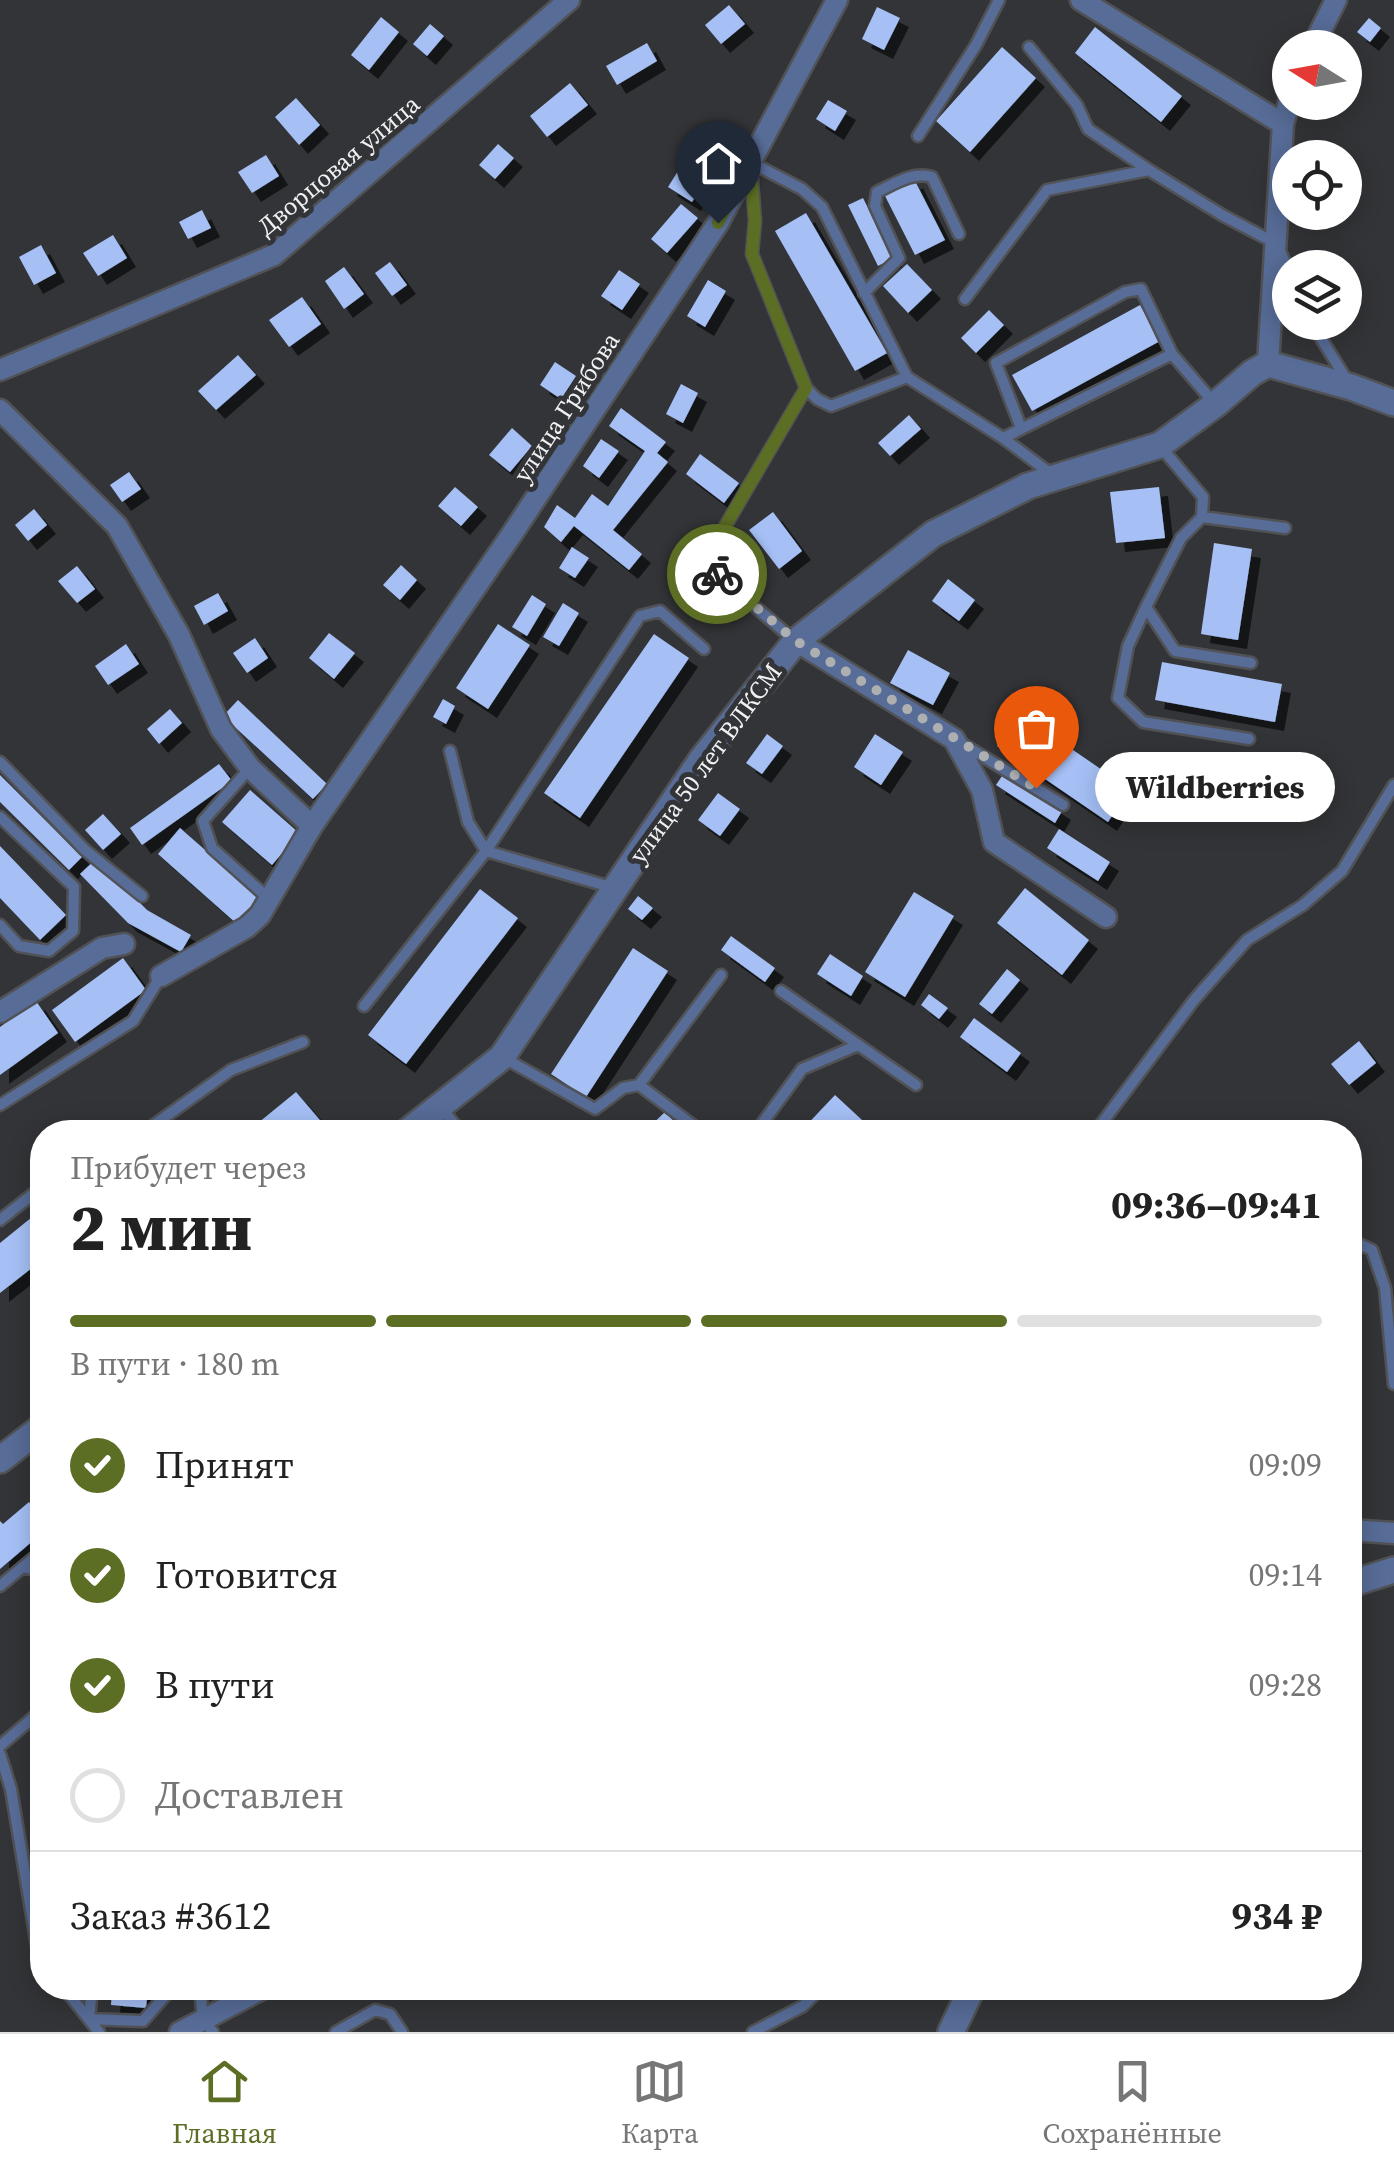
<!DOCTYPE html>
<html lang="ru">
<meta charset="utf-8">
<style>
body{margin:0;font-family:"Source Serif 4",serif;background:#f2f2f2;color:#222;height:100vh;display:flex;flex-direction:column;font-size:38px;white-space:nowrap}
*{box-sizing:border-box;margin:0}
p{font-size:32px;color:#767676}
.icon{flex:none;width:55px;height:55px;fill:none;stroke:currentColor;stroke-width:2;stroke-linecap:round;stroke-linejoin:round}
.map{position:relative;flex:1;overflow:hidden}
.drawer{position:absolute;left:30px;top:1120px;width:1332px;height:880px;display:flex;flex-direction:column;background:#fff;border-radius:40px;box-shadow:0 5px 25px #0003}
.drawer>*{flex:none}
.needle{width:65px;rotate:281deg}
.controls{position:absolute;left:1272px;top:30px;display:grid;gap:20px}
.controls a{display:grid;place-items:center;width:90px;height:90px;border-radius:50%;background:#fff;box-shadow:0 5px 25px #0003;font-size:50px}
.pin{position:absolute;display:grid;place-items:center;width:85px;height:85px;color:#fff;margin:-102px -42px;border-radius:50% 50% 50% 0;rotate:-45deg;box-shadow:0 0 10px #0007}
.pin .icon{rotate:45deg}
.courier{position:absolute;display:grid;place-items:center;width:100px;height:100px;margin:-50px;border:8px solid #5c6d24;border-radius:50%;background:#fff;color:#222;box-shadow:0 2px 12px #0007}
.bubble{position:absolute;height:70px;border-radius:35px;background:#fff;box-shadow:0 5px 25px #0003;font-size:32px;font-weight:800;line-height:70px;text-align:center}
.headline em{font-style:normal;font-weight:800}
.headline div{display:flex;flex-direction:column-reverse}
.headline{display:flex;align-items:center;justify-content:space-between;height:170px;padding:0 40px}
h1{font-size:65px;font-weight:800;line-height:75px}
.bar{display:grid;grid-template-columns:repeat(4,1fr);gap:15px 10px;align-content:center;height:120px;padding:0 40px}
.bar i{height:12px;border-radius:8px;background:#e0e0e0}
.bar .on{background:#5c6d24}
.bar p{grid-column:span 4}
.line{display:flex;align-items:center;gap:25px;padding:0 40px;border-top:2px solid #e0e0e0}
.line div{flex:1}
ol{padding:0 40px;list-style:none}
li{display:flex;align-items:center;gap:30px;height:110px}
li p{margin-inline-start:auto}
li .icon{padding:10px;border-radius:50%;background:#5c6d24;color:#fff;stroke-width:4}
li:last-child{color:#767676}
li i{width:55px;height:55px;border:5px solid #e0e0e0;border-radius:50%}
.tab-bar{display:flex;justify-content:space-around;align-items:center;height:140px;border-top:2px solid #e0e0e0;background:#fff;font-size:28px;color:#767676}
.tab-bar a{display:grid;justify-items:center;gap:5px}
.tab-bar .on{color:#5c6d24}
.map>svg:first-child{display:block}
</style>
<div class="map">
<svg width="1394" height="2032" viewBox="0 0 1394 2032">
<defs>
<filter id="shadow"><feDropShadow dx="9" dy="9" stdDeviation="0" flood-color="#0009"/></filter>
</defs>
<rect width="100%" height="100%" fill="#333437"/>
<path fill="#a6c0f6" filter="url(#shadow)" d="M729,5L745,24L721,44L705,25Z
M877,7L900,18L884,50L862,39Z
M381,17L399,32L369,70L351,55Z
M1369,18L1381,28L1370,42L1357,32Z
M430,24L444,36L427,56L413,44Z
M1095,27L1182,96L1161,122L1075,53Z
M647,43L657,61L617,85L606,66Z
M1002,47L1036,78L970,152L936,121Z
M570,83L588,105L547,137L530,116Z
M296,98L320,125L299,145L275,117Z
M828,100L847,111L835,131L816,119Z
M498,144L514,158L495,179L479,165Z
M690,152L714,167L692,202L668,187Z
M266,155L279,176L252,193L238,172Z
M914,179L945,240L915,255L884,194Z
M863,198L893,258L878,266L848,205Z
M681,204L698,218L667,253L651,239Z
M202,210L211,228L188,239L179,222Z
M806,213L887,353L855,371L775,231Z
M113,235L127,258L98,276L83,253Z
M41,245L56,273L34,285L19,257Z
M390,262L407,285L392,296L375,273Z
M907,264L932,290L908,313L883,286Z
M344,267L364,294L344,309L325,281Z
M619,270L640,284L622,310L601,296Z
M708,280L726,291L705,327L687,316Z
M302,297L321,324L289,347L269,320Z
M1140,305L1160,341L1032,411L1012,375Z
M989,310L1004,325L976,353L961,338Z
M238,355L256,375L216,410L198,391Z
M555,362L576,376L561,399L540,385Z
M681,384L698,393L683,423L666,414Z
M621,408L666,442L657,453L668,462L613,530L642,554L629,570L574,526L561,542L544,527L557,505L575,518L592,494L608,506L645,451L609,426Z
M909,415L921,429L890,456L878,443Z
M512,428L532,446L510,472L489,455Z
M601,439L619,451L599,478L583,466Z
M700,454L739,483L724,503L686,474Z
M129,472L141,489L122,502L110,485Z
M455,487L478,507L461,526L438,506Z
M1159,487L1165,538L1116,543L1110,492Z
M34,509L47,525L28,541L15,525Z
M773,512L802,551L779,569L749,530Z
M1214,543L1252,549L1238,640L1201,634Z
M572,547L589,558L575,578L559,568Z
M401,565L417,580L400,600L383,585Z
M77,566L95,589L77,603L58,581Z
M948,579L975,600L959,621L932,601Z
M218,593L228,611L204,625L194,606Z
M532,595L546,604L527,636L512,627Z
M563,603L579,613L559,646L543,637Z
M498,624L530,645L488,709L456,688Z
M329,633L355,653L334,679L309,658Z
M654,634L689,658L580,818L544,793Z
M255,638L268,658L247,673L233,653Z
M126,644L139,664L108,685L95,666Z
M908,650L950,673L933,705L890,683Z
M1162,662L1282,684L1275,722L1155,700Z
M443,699L455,706L446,724L433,717Z
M238,700L327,784L313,799L223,716Z
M170,709L182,723L159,744L147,729Z
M1019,713L1130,789L1108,822L997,746Z
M767,734L783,746L762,774L746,763Z
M875,734L903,752L881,785L854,767Z
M219,764L232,781L142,845L130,828Z
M1004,773L1062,811L1055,823L996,785Z
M0,775L82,857L69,870L0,802Z
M250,790L299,833L272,865L222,822Z
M718,793L740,809L720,836L698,820Z
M103,814L121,834L103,850L85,830Z
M180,828L259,897L236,923L158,854Z
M1059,829L1110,862L1098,881L1047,848Z
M0,846L66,915L40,940L0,898Z
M96,859L147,910L191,935L181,952L128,923L80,874Z
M1025,888L1089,940L1062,975L997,923Z
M480,889L518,918L406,1064L368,1035Z
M914,892L954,916L905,997L865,972Z
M638,896L653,908L642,920L628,909Z
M731,936L775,968L765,982L721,950Z
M633,948L668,971L586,1097L551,1074Z
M830,954L863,976L851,996L817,974Z
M123,958L146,990L75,1042L52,1010Z
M1007,969L1020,980L992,1014L979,1004Z
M929,994L948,1008L939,1019L921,1005Z
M36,1001L58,1033L0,1075V1027Z
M974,1018L1021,1053L1007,1072L960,1037Z
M1359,1041L1376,1063L1349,1085L1331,1064Z
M296,1092L330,1132H247Z
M835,1095L875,1132H800Z
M665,1112L684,1132H644Z
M42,1209V1260L0,1293V1243Z
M29,1502L42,1518V1533L0,1569V1521L3,1524Z
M112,1988H148L146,2008L111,2005Z"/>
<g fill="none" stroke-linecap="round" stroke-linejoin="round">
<g stroke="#515255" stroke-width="15">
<path id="service" d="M1029,47L1077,105L1088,129L1149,170
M918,136L976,45L999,0
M750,162L802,189L822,207L907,377L1003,438L1054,476
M751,168L755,221L752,254L806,388L817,399L831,406L907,377
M864,293L899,258L875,206L877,192C894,184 913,171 932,177L959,234
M965,299L1047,190L1149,170L1222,215L1277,244L1290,274
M1311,322L1348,382
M1021,428L996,363L1125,292L1141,289L1172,354L1215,404
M1003,438L1172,354
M1160,446L1203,497L1202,517L1181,538L1146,607L1175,651L1251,663
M1202,517L1285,528
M1146,607L1128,646L1118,698L1143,722L1249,739
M795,641L711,569L706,559L806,388
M961,743L1063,805
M450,751L468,822L486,851L614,888
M0,762L85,850L142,896
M250,768L203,821L212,848L268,898
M0,817L74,887L73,931L49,951L19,946L0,925
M781,991L916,1085
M364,1006L486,851L640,616L660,611L704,649
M504,1058L595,1109L623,1088L639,1085L702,1132
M639,1085L721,975
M0,1105L133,1021L161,976
M442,1109L461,1132
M144,1132L231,1070L303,1042
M756,1132L802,1069L858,1045
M1089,1132L1099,1127L1194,1000L1247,940L1303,905L1342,871L1394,785
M0,1220L42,1187
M1350,1245L1359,1244L1372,1250L1385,1288L1394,1384
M23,1567L42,1572
M0,1586L42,1551
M0,1746L42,1710
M0,1754L11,1789L37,1946L42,1955
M64,1988L99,2032
M92,1988L89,2019L143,2021L172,1988
M200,1988L203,2020L213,2032
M336,2032L375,2010L390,2014L402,2032
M753,2032L803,2006L821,1988"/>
</g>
<g stroke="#515255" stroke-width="25">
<path id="minor" d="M1081,0L1283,124L1268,364
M1312,48L1336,0
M1283,124L1290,99
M0,370L274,255L569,0
M0,410L117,526L179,635L221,729L250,768L312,826L260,915L247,927L161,976
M796,641L954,739L982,790L994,842L1106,917
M312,826L512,534L718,223L837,0
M0,1012L102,948L124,944
M1350,1530L1394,1533
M180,2032L264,1988"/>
</g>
<g stroke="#515255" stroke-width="30">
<path id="tertiary" d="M407,1132L502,1057L702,759L796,641L933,534L1028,486L1160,445L1216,404L1252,373L1268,364L1351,387L1394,403
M0,1460L42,1427
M1350,1584L1394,1570
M951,2032L972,1988"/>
</g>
<use href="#service" stroke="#576c97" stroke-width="10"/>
<use href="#minor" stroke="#576c97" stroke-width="20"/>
<use href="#tertiary" stroke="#576c97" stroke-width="25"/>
</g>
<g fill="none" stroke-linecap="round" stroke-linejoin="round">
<path stroke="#aeafb1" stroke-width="10" stroke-dasharray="0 18" d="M717,574L796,641L1036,788"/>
<path stroke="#5c6d24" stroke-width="12" d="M717,574L706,559L806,388L752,254L755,221L750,162L718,223"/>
</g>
<g text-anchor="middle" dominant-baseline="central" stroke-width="10" stroke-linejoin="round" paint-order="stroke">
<g font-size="25" fill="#f0f1f3" stroke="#333437">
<text transform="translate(338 165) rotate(-40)">Дворцовая улица</text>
<text transform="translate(566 407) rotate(-57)">улица Грибова</text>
<text transform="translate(705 763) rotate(-54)">улица 50 лет ВЛКСМ</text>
</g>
</g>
</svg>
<div class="controls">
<a><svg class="needle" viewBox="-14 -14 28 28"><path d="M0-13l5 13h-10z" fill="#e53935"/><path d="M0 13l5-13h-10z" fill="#767676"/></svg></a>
<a><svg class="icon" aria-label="locate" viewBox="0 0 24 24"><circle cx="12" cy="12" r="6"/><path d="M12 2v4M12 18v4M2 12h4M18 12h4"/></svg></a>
<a><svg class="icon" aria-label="layers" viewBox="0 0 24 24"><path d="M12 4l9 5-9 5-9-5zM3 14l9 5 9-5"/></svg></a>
</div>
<div class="pin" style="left:1036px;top:788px;background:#ea580c"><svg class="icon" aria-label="bag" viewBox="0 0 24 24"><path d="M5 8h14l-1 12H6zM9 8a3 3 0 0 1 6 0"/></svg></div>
<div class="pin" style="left:718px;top:223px;background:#1f2937"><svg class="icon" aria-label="home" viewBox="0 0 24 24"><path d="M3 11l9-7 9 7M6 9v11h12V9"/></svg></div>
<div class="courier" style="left:717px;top:574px"><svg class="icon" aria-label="bike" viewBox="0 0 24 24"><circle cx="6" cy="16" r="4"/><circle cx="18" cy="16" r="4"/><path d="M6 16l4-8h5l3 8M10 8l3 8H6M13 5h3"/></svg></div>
<div class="bubble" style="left:1095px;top:752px;width:240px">Wildberries</div>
<section class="drawer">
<div class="headline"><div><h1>2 мин</h1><p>Прибудет через</p></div><em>09:36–09:41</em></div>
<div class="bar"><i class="on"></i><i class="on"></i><i class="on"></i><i></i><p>В пути · 180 m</p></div>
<ol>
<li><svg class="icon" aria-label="check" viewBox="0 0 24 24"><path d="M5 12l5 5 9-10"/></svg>Принят<p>09:09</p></li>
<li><svg class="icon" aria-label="check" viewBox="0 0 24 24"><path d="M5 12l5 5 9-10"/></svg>Готовится<p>09:14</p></li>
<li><svg class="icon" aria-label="check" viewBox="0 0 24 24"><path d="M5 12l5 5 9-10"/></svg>В пути<p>09:28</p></li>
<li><i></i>Доставлен</li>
</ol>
<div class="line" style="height:130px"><div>Заказ #3612</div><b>934 ₽</b></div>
</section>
</div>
<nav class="tab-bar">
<a class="on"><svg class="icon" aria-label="home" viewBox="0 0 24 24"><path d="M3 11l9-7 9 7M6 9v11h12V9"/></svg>Главная</a>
<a><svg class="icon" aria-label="map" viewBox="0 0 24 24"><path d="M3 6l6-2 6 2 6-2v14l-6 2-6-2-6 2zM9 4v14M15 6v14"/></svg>Карта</a>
<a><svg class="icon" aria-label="saved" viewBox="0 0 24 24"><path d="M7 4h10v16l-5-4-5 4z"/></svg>Сохранённые</a>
</nav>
